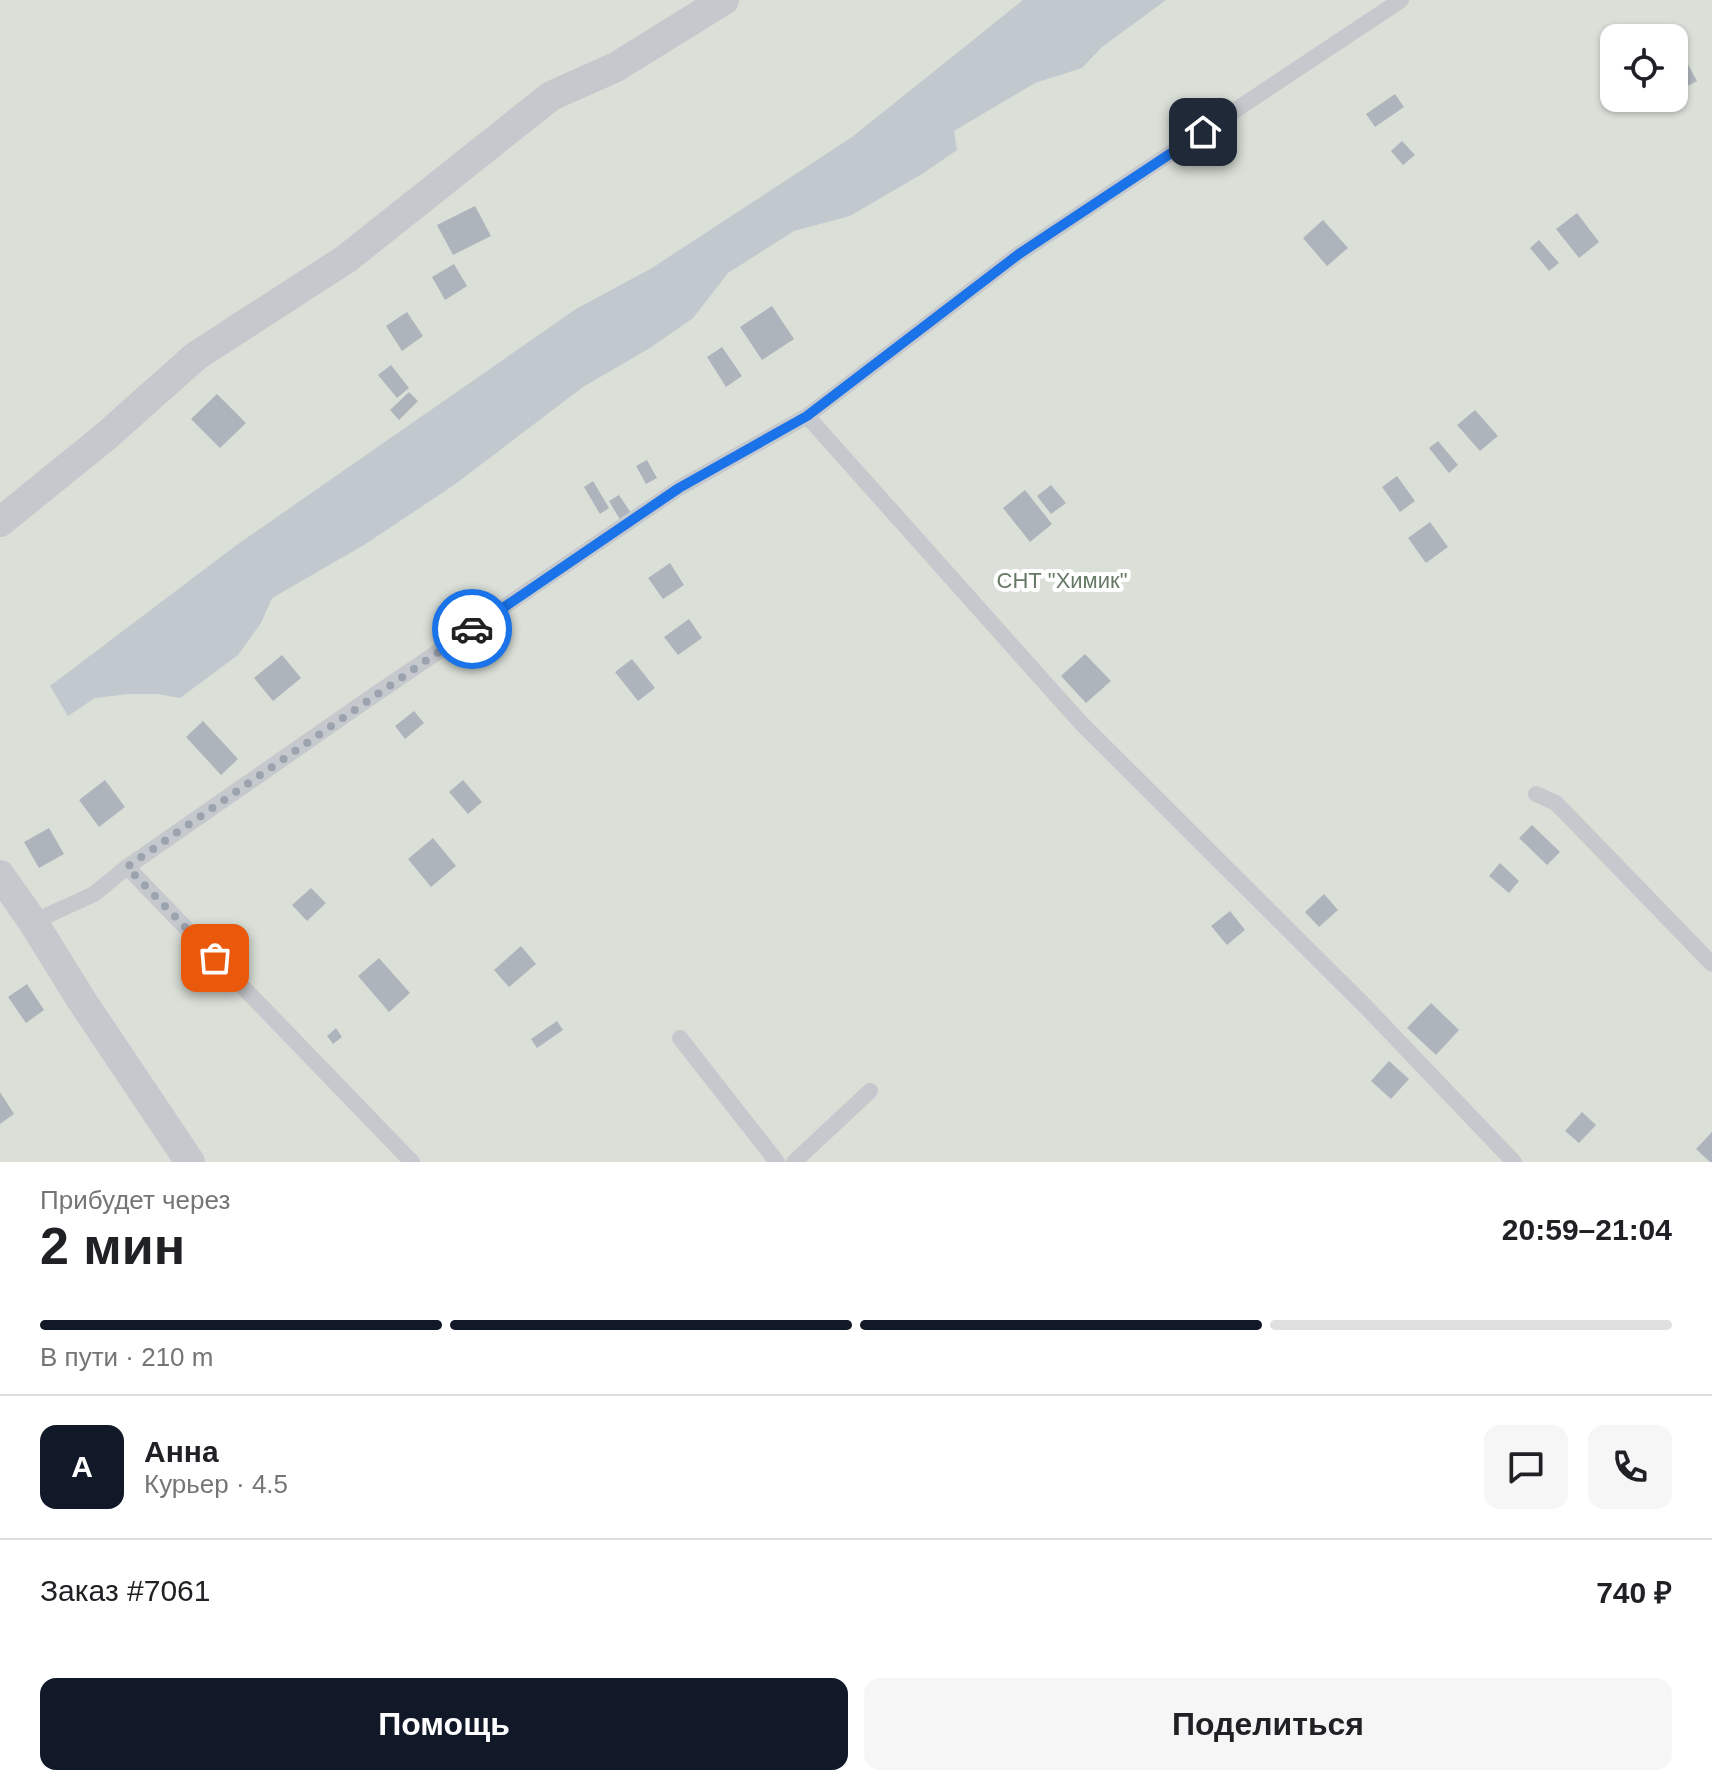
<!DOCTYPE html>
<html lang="ru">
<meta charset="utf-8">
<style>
body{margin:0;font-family:Arial,sans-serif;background:#f6f6f6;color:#202124;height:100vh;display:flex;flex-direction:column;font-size:30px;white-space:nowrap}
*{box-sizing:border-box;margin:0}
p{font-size:26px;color:#757577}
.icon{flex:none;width:44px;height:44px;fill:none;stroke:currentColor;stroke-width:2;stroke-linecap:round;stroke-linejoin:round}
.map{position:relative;height:1162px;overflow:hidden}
.side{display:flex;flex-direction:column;background:#fff;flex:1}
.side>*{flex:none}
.fabs{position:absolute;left:1600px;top:24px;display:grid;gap:16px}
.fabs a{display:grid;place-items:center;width:88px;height:88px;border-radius:16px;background:#fff;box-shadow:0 2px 6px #0004;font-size:40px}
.pin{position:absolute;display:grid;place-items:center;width:68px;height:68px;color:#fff;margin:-34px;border-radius:16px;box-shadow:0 4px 12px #0006}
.courier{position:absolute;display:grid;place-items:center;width:80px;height:80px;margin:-40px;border:6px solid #1a73e8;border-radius:50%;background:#fff;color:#222;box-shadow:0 2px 10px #0007}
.overview em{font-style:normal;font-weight:600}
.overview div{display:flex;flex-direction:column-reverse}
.overview{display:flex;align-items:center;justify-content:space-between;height:136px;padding:0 40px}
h1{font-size:52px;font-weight:600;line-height:60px}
.bar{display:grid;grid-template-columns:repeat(4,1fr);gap:12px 8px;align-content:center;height:96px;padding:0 40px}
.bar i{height:10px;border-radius:6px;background:#e0e0e0}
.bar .on{background:#111827}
.bar p{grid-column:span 4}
.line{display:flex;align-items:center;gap:20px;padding:0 40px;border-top:2px solid #e0e0e0}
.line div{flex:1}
.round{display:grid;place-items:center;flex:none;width:84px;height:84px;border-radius:16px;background:#f6f6f6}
.button{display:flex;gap:16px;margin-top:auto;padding:16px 40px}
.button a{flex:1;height:92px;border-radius:16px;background:#111827;color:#fff;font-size:32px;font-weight:600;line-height:92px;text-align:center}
.button a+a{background:#f6f6f6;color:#202124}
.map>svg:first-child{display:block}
</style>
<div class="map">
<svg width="1712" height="1162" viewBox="0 0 1712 1162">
<rect width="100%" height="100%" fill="#f9f9f7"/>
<path fill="#dae0d8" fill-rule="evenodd" d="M0,0H1712V1162H0ZM1614,38H1674V98H1614Z"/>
<path fill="#c1c8ce" d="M1023,0H1166L1102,47L1082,68L1035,83L954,131L957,150L922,174L850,216L794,231L728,273L693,318L650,348L583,387L454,485L364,545L272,598L261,623L238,655L180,698L157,694H129L95,698L68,716L50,686L238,544L576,309L652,268L852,137Z"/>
<path fill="#aeb4bb" d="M1680,50L1697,81L1674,93V54Z
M1395,94L1404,107L1375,127L1366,114Z
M1402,141L1415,155L1403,165L1391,151Z
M475,206L491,236L453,255L437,225Z
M1577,213L1599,242L1579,258L1556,229Z
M1323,220L1348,248L1327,266L1303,238Z
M1539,240L1559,263L1549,271L1530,248Z
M454,264L467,286L445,300L432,277Z
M772,306L794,339L762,360L740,327Z
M407,312L423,336L402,351L386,326Z
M722,347L742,376L726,387L707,357Z
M391,365L409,388L397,398L378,375Z
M409,392L418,401L399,420L390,410Z
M217,394L246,423L220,448L191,419Z
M1475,410L1498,436L1480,451L1457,425Z
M1438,441L1458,465L1449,473L1429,448Z
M647,460L657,478L646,484L636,466Z
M1397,476L1415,501L1400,512L1382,487Z
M593,481L609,508L600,514L584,487Z
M1051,485L1066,503L1051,514L1037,496Z
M1025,490L1052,524L1030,542L1003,508Z
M619,495L633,516L622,523L609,501Z
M1430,522L1448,547L1426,563L1408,538Z
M670,563L684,585L663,599L648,578Z
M689,619L702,638L678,655L664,637Z
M1085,654L1111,681L1086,703L1061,676Z
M282,655L301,678L273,701L254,678Z
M632,659L655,688L638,701L615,672Z
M414,711L424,723L405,739L395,726Z
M203,721L238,759L221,775L186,737Z
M105,780L125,807L99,827L79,800Z
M463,780L482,802L468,814L449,792Z
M1532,825L1560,852L1547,865L1519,838Z
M49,828L64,854L39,868L24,842Z
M433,838L456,866L431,887L408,859Z
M1500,863L1519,881L1509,893L1489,876Z
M311,888L326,903L307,921L292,905Z
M1324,894L1338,910L1319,927L1305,912Z
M1230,911L1245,930L1227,945L1211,926Z
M521,946L536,964L509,987L494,970Z
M379,958L410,993L389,1012L358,976Z
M27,984L44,1010L26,1023L8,997Z
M1431,1003L1459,1030L1436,1055L1407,1028Z
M557,1021L563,1030L537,1048L531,1039Z
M336,1028L342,1037L333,1044L327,1036Z
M1389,1061L1409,1079L1391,1099L1371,1081Z
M0,1092L14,1114L0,1124Z
M1582,1112L1596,1125L1579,1143L1565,1131Z
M1712,1132V1162H1710L1696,1149Z"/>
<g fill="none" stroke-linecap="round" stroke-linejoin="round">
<path stroke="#c5c8cc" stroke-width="16" d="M807,416L1081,723L1367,1008L1514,1162
M1536,794L1556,803L1712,964
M127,867L412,1162
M33,922L94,894L127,867L367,700L679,488L807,416L1019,254L1401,0
M680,1038L777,1162
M794,1162L870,1091"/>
<path stroke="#c5c8cc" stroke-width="30" d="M0,522L105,437L196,356L346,259L551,96L616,67L724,0
M0,875L33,922L82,1001L190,1162"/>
</g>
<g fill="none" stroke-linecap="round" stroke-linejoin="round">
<path stroke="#9ba3ae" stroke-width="8" stroke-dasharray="0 14.4" d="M215,958L127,867L472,629"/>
<path stroke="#1a73e8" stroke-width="10" d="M472,629L679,488L807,416L1019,254L1203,132"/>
</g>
<g text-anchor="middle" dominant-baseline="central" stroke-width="8" stroke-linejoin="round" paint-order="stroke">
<g font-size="22" fill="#657964" stroke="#fff">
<text x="1062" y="580">СНТ "Химик"</text>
</g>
</g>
</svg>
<div class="fabs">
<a><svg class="icon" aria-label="locate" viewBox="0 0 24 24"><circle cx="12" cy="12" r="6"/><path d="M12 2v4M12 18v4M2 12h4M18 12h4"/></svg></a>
</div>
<div class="pin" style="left:215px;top:958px;background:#ea580c"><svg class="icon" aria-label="bag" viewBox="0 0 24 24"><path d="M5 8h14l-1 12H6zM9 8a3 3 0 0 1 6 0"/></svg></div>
<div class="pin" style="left:1203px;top:132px;background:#1f2937"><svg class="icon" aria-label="home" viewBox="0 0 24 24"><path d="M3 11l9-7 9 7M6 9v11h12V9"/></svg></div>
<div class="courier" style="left:472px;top:629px"><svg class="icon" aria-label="car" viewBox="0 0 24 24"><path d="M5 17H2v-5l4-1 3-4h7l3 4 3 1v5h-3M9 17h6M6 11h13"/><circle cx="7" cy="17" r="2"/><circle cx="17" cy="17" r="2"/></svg></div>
</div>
<section class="side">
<div class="overview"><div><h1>2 мин</h1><p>Прибудет через</p></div><em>20:59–21:04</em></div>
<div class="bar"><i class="on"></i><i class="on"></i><i class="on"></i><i></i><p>В пути · 210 m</p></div>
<div class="line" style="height:144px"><b class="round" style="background:#111827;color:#fff">А</b><div><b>Анна</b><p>Курьер · 4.5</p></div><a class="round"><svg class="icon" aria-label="chat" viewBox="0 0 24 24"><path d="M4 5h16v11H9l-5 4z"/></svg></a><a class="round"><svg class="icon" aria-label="phone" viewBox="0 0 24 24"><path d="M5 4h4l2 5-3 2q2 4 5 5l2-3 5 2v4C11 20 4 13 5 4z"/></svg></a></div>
<div class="line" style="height:104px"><div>Заказ #7061</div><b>740 ₽</b></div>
<div class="button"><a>Помощь</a><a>Поделиться</a></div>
</section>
